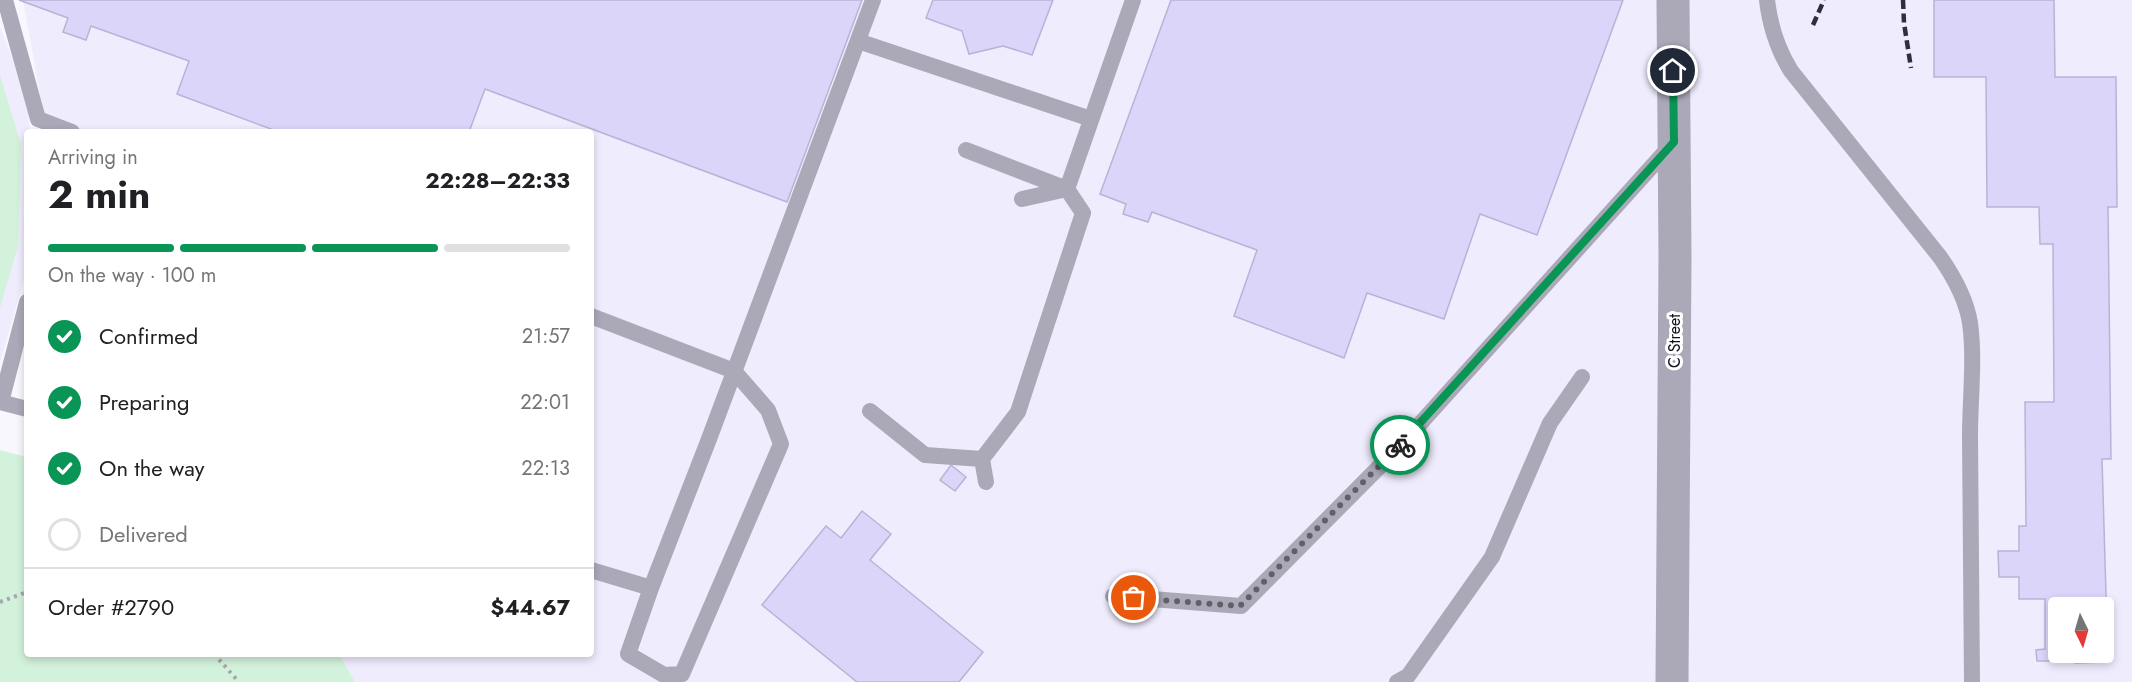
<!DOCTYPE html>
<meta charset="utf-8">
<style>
body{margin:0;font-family:Jost,sans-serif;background:#f2f2f2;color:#202124;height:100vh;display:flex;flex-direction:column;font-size:22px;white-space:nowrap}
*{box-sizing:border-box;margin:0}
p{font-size:20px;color:#757577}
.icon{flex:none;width:33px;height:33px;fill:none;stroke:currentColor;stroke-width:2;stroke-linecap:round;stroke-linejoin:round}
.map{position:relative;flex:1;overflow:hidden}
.drawer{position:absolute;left:24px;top:129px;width:570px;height:528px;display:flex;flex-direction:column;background:#fff;border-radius:6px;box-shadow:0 3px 9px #0003}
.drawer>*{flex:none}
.needle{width:39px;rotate:175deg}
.tools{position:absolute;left:2048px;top:597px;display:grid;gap:12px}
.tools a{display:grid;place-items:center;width:66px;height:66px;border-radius:6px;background:#fff;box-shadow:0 3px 9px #0003;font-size:30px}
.pin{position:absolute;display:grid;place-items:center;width:51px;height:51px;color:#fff;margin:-26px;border:3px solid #fff;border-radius:50%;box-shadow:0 2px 6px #0007}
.courier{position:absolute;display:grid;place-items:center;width:60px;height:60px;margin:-30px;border:4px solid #099555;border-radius:50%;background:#fff;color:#222;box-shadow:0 2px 8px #0007}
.summary em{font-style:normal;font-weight:700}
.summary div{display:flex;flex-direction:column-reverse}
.summary{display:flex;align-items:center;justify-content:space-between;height:102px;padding:0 24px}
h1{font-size:39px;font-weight:700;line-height:45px}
.bar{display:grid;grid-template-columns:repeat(4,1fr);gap:9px 6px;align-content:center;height:72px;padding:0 24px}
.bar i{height:8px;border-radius:4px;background:#e0e0e0}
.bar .current{background:#099555}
.bar p{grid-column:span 4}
.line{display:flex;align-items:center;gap:15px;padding:0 24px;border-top:2px solid #e0e0e0}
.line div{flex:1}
ol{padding:0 24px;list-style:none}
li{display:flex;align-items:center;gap:18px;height:66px}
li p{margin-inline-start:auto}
li .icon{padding:6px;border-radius:50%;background:#099555;color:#fff;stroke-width:4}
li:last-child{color:#757577}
li i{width:33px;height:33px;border:3px solid #e0e0e0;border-radius:50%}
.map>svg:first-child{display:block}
</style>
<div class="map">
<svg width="2132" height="682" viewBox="0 0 2132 682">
<rect width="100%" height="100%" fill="#f8f7fe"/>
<path fill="#eeecfd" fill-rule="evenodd" d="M23,0H2132V682H355L339,654H591V132H47ZM2058,608H2103V652H2058Z
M0,27L14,63L28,113L30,132H27V260L25,276L0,362Z"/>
<path fill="#d3f2dc" d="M0,75L21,145L18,246L0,308Z
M0,450L27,457V654H339L355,682H0Z"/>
<path fill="#dbd6f9" stroke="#b8b3d6" stroke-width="1.5" d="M19,0H862L787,202L485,89L469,132H279L177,94L189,61L91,26L86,40L63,32L68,18Z
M933,0H1053L1032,55L1003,46L969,54L962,31L926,18Z
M1171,0H1623L1537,235L1480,214L1444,319L1367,293L1344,358L1234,316L1257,250L1152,212L1148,222L1123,214L1126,204L1100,194Z
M1934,0H2054L2055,77H2116L2117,207H2108L2111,459H2102L2108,662L2075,663V652H2103V608H2058V652H2060V661H2037L2036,650L2045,649V599H2019V577H1999L1998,551H2019V526H2026L2025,402H2054L2053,244H2040L2039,207H1987L1986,77H1934Z
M951,465L966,477L955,491L940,480Z
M862,511L891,534L870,560L983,652L959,682H857L762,605L826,526L841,538Z"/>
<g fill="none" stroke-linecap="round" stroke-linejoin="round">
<path stroke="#a7a6af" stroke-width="4" stroke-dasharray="3 4.5" stroke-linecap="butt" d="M0,602L27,592
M214,654L239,682"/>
<path stroke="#aba9b8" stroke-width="16" d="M5,0L38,119L72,132
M1767,0C1770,26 1778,50 1791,71L1940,257C1954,277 1966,298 1970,323C1975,359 1970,399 1970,436C1970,518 1971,600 1972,682
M858,41L1091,119
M1067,189L1133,0
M1022,199L1067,189
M591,316L734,371L768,410L781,444L682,674L664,675L628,654L651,588
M0,402L27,409
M1,402L27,302
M870,411L925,455L982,459L1018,412L1083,213L1067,189L966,150
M982,459L986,482
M591,570L651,588L709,439L873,0
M1113,596L1241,606L1400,446L1673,143
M1397,682L1408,676L1492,557L1550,423L1582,377"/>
<path stroke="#aba9b8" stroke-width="33" d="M1672,682L1675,256L1673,0"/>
<path stroke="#302e3a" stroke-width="4.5" stroke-dasharray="9 4.5" stroke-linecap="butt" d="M1903,0L1904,23L1911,68
M1813,25L1824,0"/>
</g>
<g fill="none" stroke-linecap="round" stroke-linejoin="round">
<path stroke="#61606a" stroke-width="6" stroke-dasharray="0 10.8" d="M1134,598L1240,606L1400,445"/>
<path stroke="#099555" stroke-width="8" d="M1400,445L1674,142L1673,71"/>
</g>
<g text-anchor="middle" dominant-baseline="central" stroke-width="6" stroke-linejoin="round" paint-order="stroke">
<g font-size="16" fill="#100e1a" stroke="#fff">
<text transform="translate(1674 341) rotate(-90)">C Street</text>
</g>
</g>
</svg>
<div class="tools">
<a><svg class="needle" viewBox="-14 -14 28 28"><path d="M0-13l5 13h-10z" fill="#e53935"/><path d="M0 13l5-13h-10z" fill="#757577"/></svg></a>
</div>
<div class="pin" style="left:1134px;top:598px;background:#ea580c"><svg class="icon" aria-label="bag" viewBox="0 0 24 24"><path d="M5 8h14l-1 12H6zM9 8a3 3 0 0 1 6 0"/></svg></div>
<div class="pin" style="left:1673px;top:71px;background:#1f2937"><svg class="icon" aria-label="home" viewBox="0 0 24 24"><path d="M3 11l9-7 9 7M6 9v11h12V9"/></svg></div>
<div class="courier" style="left:1400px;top:445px"><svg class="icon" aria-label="bike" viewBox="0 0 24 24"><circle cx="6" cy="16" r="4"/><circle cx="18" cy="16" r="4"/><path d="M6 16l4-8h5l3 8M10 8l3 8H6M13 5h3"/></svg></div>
<section class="drawer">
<div class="summary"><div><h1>2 min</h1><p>Arriving in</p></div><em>22:28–22:33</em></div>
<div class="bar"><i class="current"></i><i class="current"></i><i class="current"></i><i></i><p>On the way · 100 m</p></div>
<ol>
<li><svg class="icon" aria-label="check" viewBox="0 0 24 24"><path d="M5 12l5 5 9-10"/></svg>Confirmed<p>21:57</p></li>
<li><svg class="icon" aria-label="check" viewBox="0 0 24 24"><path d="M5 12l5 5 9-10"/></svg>Preparing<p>22:01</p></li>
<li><svg class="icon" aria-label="check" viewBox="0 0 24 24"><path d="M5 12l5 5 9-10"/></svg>On the way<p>22:13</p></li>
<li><i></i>Delivered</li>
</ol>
<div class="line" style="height:78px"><div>Order #2790</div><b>$44.67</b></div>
</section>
</div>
